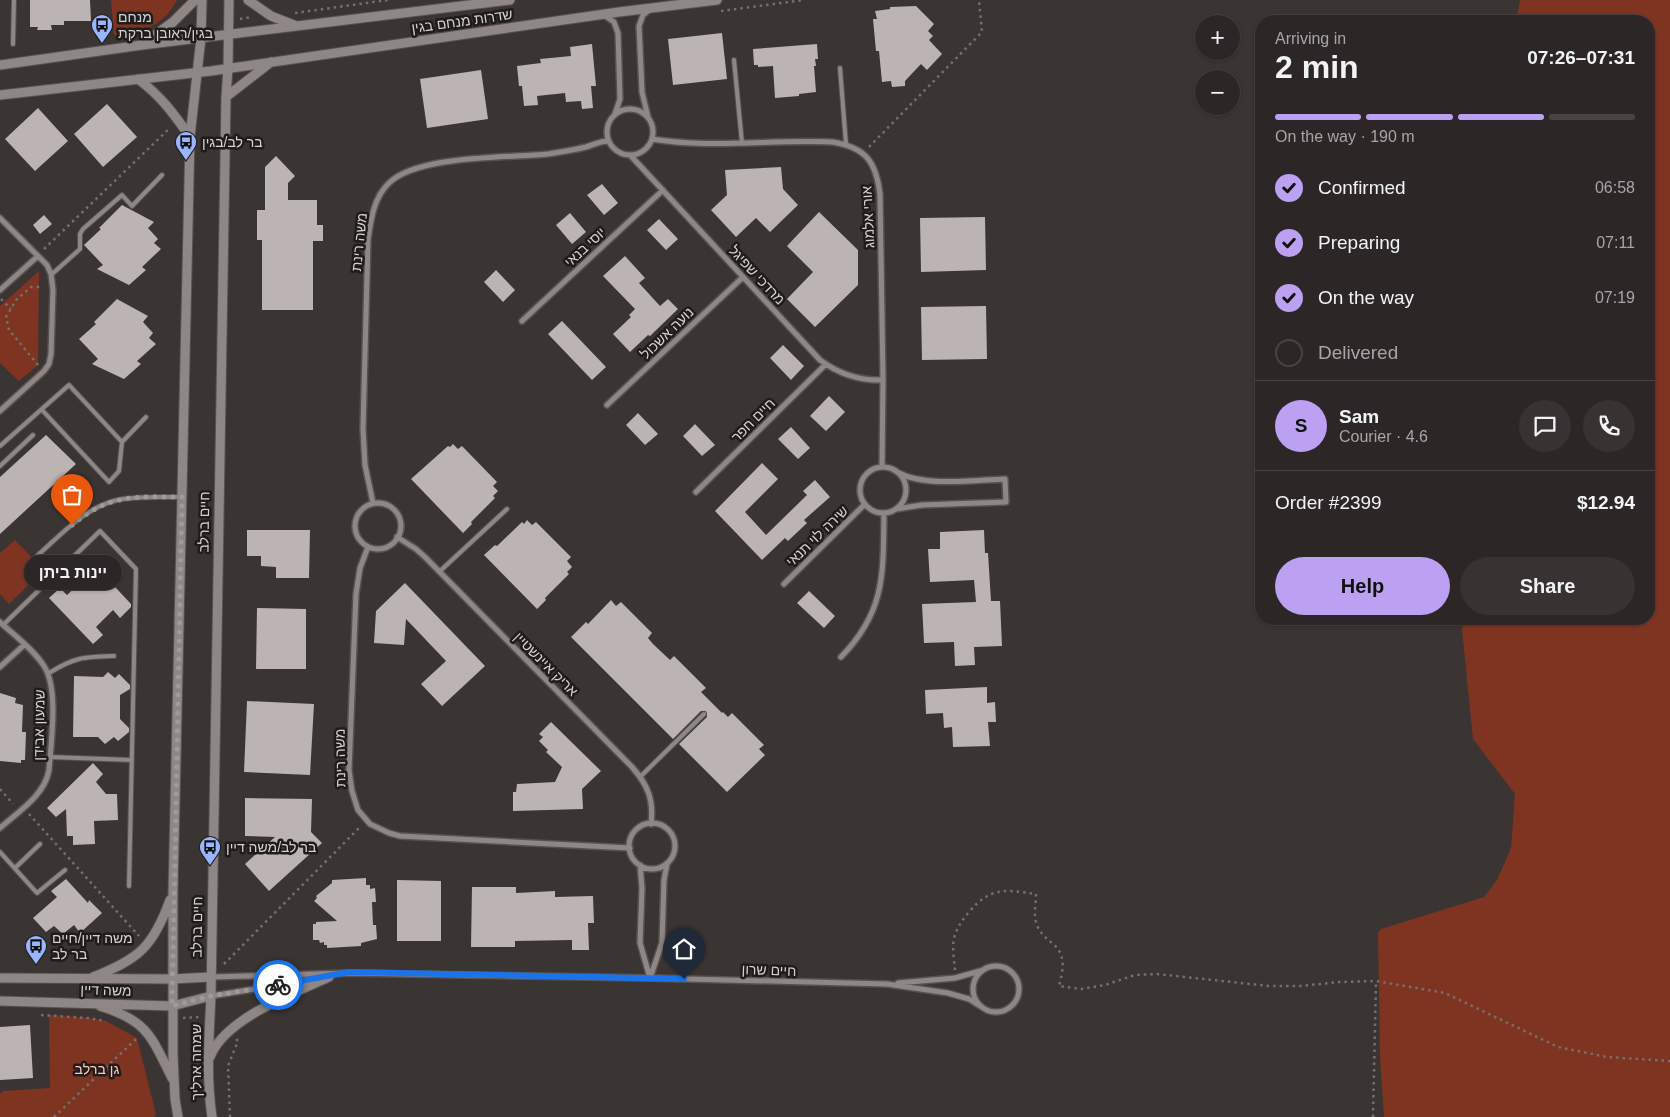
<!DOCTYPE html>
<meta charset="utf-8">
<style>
body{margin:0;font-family:Helvetica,Heebo,sans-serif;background:#383332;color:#f1f3f6;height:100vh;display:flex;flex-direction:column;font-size:19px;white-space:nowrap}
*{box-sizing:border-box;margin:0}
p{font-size:16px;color:#a6a5a7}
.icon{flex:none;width:28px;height:28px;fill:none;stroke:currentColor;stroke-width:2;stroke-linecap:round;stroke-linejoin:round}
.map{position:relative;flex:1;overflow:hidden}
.panel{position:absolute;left:1255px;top:15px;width:400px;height:610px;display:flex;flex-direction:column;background:#2c2726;border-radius:20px;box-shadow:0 1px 4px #0004,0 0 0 1px #484443}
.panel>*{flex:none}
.tools{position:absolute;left:1195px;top:15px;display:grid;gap:10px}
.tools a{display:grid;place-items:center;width:45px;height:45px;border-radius:50%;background:#2c2726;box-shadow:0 1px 4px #0004,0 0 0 1px #484443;font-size:25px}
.pin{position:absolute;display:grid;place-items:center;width:42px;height:42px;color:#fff;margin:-51px -21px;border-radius:50% 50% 50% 0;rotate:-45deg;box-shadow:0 0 5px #0007}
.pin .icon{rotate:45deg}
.courier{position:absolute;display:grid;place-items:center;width:50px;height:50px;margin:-25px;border:4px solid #1a73e8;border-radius:50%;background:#fff;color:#222;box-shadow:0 1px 6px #0007}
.bubble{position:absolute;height:35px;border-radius:18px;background:#2c2726;box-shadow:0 1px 4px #0004,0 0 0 1px #484443;font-size:16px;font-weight:700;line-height:35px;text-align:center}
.summary em{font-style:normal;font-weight:700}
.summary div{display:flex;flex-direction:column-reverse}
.summary{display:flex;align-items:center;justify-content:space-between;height:85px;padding:0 20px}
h1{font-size:32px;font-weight:700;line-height:38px}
.bar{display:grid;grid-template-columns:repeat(4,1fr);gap:8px 5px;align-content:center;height:60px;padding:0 20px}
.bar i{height:6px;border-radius:4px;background:#484443}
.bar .current{background:#bca0f2}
.bar p{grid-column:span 4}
.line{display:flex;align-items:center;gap:12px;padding:0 20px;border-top:1px solid #484443}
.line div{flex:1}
.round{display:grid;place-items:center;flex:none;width:52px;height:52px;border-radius:26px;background:#383332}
ol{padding:0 20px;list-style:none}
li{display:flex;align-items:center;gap:15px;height:55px}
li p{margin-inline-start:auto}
li .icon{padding:5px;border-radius:50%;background:#bca0f2;color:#111;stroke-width:4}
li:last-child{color:#a6a5a7}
li i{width:28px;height:28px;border:2px solid #484443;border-radius:50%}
.action{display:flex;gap:10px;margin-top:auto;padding:10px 20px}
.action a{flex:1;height:58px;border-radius:30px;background:#bca0f2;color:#111;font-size:20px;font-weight:700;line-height:58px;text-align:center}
.action a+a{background:#383332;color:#f1f3f6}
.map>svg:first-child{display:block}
</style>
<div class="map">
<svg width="1670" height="1117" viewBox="0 0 1670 1117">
<rect width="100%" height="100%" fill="#3a3432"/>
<path fill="#7f3422" d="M111,0H177C164,26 141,33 114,35Z
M1520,0H1670V1117H1384L1380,1058L1378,933L1381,929L1484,897L1497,880L1511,848L1515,794L1473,739L1461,619H1649V21H1516Z
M39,271L38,365L19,381L0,363V306Z
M15,540L44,570L9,604L0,594V553Z
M49,1015L88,1018L106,1021L137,1038L156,1114L153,1117H0V1094L3,1091L50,1088Z"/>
<path fill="#bcb4b3" d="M30,0H90L91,21H64V25H51L52,30H37L38,27H30Z
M916,6L934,24L928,31L933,36L929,40L942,54L927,70L921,64L905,81V86L892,87L891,81L882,82L879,51H876L873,19H877L875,11L890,9V7Z
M722,33L727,79L673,85L668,39Z
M592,44L596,86H591L593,108L582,109L581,101L566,102L565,93L537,96L538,105L524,106L522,86H519L517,66L541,63L540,59L571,56L570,47Z
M817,44L818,59H815L816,66H814L816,92L799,94V96L775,98L773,66L758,67V65H754L753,49Z
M481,70L488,119L427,128L420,79Z
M107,104L137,137L103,167L74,134Z
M38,108L68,141L35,171L5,139Z
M276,156L295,176L288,183V200H317V225H323V241H313V310H262V240H257V210H265V167Z
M781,167L783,189L798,205L770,232L756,218L736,237L711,210L727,195L725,170Z
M602,184L618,203L604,215L587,195Z
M122,205L154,222L148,228L158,239L154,243L161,249L142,267L146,270L129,285L97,269L103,265L84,245L101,229L99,228Z
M819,212L858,250V285L815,327L787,299L813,272L787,246Z
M570,213L586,232L572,244L556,225Z
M44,215L52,224L40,234L33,225Z
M985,217L986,270L921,272L920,218Z
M659,219L678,239L666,250L647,230Z
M625,256L645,278L639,283L660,306L668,299L678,309L650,336L648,335L630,352L613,334L631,317L629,315L635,309L603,276Z
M496,270L515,290L503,302L484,282Z
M117,299L148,316L143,322L153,333L149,338L156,344L137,361L141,364L124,379L92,364L98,359L79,339L96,324L94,322Z
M986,306L987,359L922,360L921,307Z
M562,321L606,367L592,380L548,334Z
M783,345L804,366L791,380L770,358Z
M829,396L845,412L826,431L810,416Z
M638,413L658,434L645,445L626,425Z
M695,424L715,445L702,456L683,436Z
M791,427L810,448L798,459L778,439Z
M46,435L76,464L0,534V477Z
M453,444L458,449L462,446L497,482L493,486L498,491L493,496L495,498L471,522L472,524L463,533L411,479L448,446L450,447Z
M762,463L778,479L745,512L766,535L807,495L803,491L815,480L830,497L804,520L807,523L788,541L785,538L762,560L715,511Z
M527,520L532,525L536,522L571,557L567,561L572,567L567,572L569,574L545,598L546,600L537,609L484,555L495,545L497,546L522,522L524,524Z
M247,530H310L309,578H276V567L261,566V556H247Z
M984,530L985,553H988L991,601H1000L1002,646L974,647L975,665L955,666L954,642L924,643L922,604L976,602L974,580L930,582L928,549H940V532Z
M88,558L131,604V607L120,618L113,610L96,627L103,635L93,644L49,598L60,588L67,595L85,578L76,569Z
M405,583L485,666L442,706L421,684L446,661L406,619L404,645L374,643L376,611Z
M809,591L835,616L824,628L797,603Z
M611,600L616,606L621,602L652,633L648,638L653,644L670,660L674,656L706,688L701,692L722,713L723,712L728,717L732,713L764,745L759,749L765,755L727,792L679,744L707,717L706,711H701L673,739L571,637L586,622L588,624Z
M257,608L306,609V669H256Z
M108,672L115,678L119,674L130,685V689L120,695V719L129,728V732L118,741L114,737L105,744L98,737H73L74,676L103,677Z
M987,687V703L995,702L996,722H988L990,746L953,747L952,727L944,728L943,713L926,714L925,690Z
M0,693L16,698L15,703L23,705L22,732H26L25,760H21V763L0,761Z
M247,701L314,704L310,775L244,772Z
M551,722L601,771L582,789L583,809L513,811V792H516L517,784L555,782L562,767L546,752L548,750L539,741L543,737L539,734Z
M93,763L103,774L96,782L106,794H117L118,820L94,821L95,844L73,845V836H67L66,809L56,817L47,808Z
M245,798L312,799L311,832L322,843L269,891L245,864L275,837L245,836Z
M366,878V885H370V889L375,888L376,902H372L373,925H376L377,939L361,943V946L327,948V945H324V942L320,943L319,940H313V924H316V922L337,921L314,901L317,898L316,896L332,883V880Z
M66,879L88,903L89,900L102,913L80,933L74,925L63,934L54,926L46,932L33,918L57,897L51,891Z
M397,880L441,881V941H397Z
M472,887H516V893L555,891V897L593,896L594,923H588L589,950H572V940L515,941V947H471Z
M30,1025L33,1078L0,1080V1027Z"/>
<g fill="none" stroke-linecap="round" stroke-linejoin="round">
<g stroke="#575251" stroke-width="6">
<path id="service" d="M13,44L14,0
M734,60L742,143
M840,68L846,144
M51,275L80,249V234L83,229L122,195L132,206L162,175
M42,410L109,482L119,471L122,442L146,417
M0,446L69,385L122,442
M0,466L33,435
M38,555C63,533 88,504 123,499C142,496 162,497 181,497
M439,572L507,509
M3,625L100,531L136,569L129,886
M49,673C75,657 83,657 114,656
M50,757L132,760
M640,777L704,714
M0,852L37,893L65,870
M15,868L40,844"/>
</g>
<g stroke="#575251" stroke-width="8">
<path id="minor" d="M604,15L614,22L618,33L620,99L615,114
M607 132a23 23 0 1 1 46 0a23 23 0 1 1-46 0Z
M648,117L642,92L639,26L643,15L649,10
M652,139C712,149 772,139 832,142C865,147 876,161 880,194L883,380L882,467
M631,156L820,360C839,374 859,381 883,380
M0,218L47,265L51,274L53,290L51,354L49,364L44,371L0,411
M0,290L38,256
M522,321L663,190
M607,405L743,277
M860 490a23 23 0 1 1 46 0a23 23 0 1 1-46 0Z
M696,492L826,364
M355 526a23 23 0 1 1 46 0a23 23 0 1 1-46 0Z
M373,503L365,465L363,429L368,239C371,219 374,197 389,183C418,155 507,158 548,154C561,152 573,150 586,147C593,145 600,141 608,141
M896,509L922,505L1006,502L1005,479C975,480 925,487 899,473
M397,537L416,549L426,558L632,767C648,785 654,800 651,824
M368,547L360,568L356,594L349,770L352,791L358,810L370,824L389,833L400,836L630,848
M784,584L865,504
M0,622C15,636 33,649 44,666C59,689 51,743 49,770C45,795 18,812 0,828
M841,657C886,611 883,573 884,513
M0,667L24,645
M629 846a23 23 0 1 1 46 0a23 23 0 1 1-46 0Z
M640,865L642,888L640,943L650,978
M973 989a23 23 0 1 1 46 0a23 23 0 1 1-46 0Z
M211,977L349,973L650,978L887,984L948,993L969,999L980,1006
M650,978L662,943L664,880L667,864
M898,983L955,978L980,971
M211,996L316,979"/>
</g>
<g stroke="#575251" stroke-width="11">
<path id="tertiary" d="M248,0L271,16L294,25
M144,43L173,22L195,0
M0,65L142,45L510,0
M138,79C161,96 174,114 190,137
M0,95L211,71L619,12L717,0
M226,97L271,62
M93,977C139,959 153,947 170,900
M0,978L172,979L210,977
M0,1001L172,1006L211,996
M100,1006C148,1021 151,1036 172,1078
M210,1057C224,1019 294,993 329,977
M178,1117L175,1099L173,1054V893L190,137L201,38L202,0
M212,1117C206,1077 209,1037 211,996L226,97L228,68L229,0"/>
</g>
<path stroke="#75706e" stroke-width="2.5" stroke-dasharray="2.5 4" stroke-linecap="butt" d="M721,11L804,0
M295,13L388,0
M240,19L252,17
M869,147L982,32L979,0
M44,249L170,128
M1,299L11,309
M38,365L9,330L6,317L16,300L31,287H43
M0,789L13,804
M29,814L139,936
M224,964L361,826
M955,970C954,960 952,948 954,938C957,928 962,920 969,912C991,886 1006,890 1036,894C1036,904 1033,916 1037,925C1040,933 1046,938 1052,943C1067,955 1063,970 1059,986L1081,989L1105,985L1135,975L1157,974L1269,986H1300L1340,982L1376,981L1445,993L1558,1047L1607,1057L1670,1061
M41,1015L88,1018L105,1021
M183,1018L200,1017
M54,1117L137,1038
M230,1117L228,1066L238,1041L236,1039
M1373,1117L1376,981"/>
<use href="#service" stroke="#8e8785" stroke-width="4"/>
<use href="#minor" stroke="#8e8785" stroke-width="5"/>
<use href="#tertiary" stroke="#8e8785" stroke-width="9"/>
</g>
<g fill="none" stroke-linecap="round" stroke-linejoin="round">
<path stroke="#9f9b99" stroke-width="5" stroke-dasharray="0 9" d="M72,525C110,493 136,497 182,497L172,1006L211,996L278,985"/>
<path stroke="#1a73e8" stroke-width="6" d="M278,985L349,972L684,979"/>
</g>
<defs>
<g id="bus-pin" transform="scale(1.125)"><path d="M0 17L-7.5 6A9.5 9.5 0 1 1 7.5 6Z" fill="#99b5fd" stroke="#1f1c1b"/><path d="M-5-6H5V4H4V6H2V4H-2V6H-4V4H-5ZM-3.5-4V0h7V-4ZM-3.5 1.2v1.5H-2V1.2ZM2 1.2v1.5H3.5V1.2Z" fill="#111"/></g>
</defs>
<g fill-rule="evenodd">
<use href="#bus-pin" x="102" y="25"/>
<use href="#bus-pin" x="186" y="142"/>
<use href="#bus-pin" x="210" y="847"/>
<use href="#bus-pin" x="36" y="946"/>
</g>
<g text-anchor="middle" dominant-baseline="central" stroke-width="5" stroke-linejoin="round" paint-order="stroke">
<g font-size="14" fill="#d6d2d1" stroke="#1f1c1b" text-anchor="start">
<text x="118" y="17">מנחם<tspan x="118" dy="16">בגין/ראובן ברקת</tspan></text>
<text x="202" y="142">בר לב/בגין</text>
<text x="226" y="847">בר לב/משה דיין</text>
<text x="52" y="938">משה דיין/חיים<tspan x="52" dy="16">בר לב</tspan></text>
</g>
<g font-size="14" fill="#d6d2d1" stroke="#1f1c1b">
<text transform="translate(462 21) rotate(-8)">שדרות מנחם בגין</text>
<text transform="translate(868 217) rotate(-93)">אורי אלמוג</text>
<text transform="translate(359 242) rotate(-84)">משה רינת</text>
<text transform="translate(585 247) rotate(-43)">יוסי בנאי</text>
<text transform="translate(757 275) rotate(47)">מרדכי שפיגל</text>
<text transform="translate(667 333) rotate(-44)">נועה אשכול</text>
<text transform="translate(753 420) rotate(-45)">חיים חפר</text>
<text transform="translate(204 522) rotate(-89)">חיים ברלב</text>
<text transform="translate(817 536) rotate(-44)">שירה לוי תנאי</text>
<text transform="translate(546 664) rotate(45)">אריק איינשטיין</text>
<text transform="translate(39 725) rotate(-89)">שמעון אבידן</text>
<text transform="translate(340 758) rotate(-91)">משה רינת</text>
<text transform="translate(197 927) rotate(-89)">חיים ברלב</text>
<text transform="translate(769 970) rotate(2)">חיים שרון</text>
<text transform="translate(106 990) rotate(2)">משה דיין</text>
<text transform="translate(196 1062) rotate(-90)">שמחה ארליך</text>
</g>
<g font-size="14" fill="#fdc8bb" stroke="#1f1c1b">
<text x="97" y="1069">גן ברלב</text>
</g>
</g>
</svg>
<div class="tools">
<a>+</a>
<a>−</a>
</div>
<div class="pin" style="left:72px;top:525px;background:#ea580c"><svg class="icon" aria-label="bag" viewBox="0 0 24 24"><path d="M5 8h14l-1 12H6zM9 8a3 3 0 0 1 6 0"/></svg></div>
<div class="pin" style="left:684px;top:979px;background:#1f2937"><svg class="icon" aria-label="home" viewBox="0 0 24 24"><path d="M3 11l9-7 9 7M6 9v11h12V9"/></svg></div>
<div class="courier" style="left:278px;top:985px"><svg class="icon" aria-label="bike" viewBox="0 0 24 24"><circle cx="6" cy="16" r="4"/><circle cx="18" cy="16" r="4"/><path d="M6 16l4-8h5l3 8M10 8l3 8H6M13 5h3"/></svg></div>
<div class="bubble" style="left:24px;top:555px;width:98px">יינות ביתן</div>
<section class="panel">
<div class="summary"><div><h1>2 min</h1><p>Arriving in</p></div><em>07:26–07:31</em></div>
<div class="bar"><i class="current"></i><i class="current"></i><i class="current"></i><i></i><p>On the way · 190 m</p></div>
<ol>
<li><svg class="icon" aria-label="check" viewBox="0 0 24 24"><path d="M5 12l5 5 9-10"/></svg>Confirmed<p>06:58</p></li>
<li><svg class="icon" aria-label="check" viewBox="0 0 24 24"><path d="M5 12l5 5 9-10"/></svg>Preparing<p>07:11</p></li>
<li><svg class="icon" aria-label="check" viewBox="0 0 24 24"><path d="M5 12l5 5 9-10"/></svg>On the way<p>07:19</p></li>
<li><i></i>Delivered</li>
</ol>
<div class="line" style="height:90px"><b class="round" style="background:#bca0f2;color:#111">S</b><div><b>Sam</b><p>Courier · 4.6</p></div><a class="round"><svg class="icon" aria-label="chat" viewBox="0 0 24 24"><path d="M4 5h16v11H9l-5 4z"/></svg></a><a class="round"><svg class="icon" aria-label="phone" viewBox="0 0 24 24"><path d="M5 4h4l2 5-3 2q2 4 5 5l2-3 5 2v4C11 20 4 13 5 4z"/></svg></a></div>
<div class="line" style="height:65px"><div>Order #2399</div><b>$12.94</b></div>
<div class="action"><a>Help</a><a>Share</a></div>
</section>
</div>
